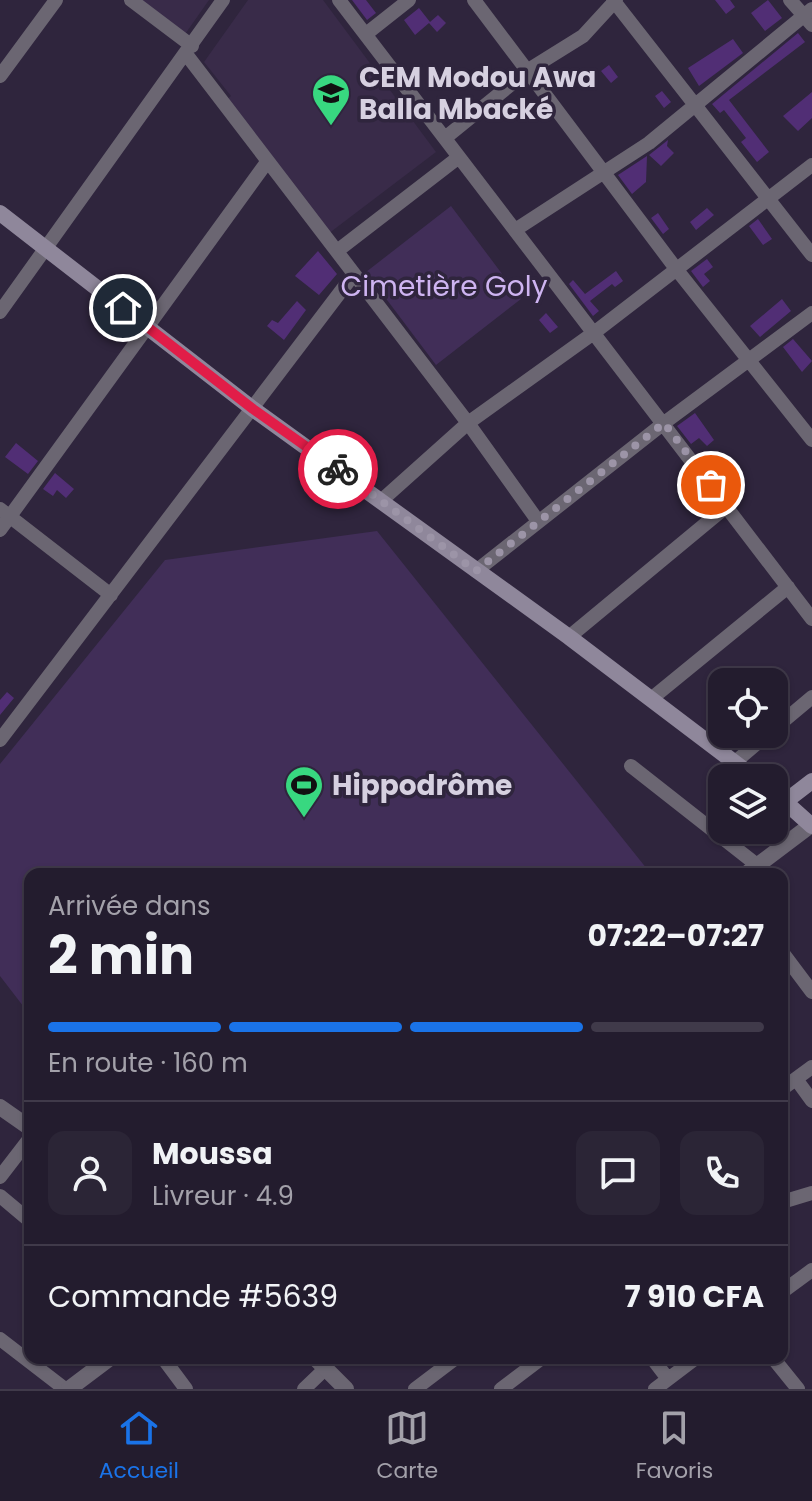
<!DOCTYPE html>
<html lang="fr">
<meta charset="utf-8">
<style>
body{margin:0;font-family:Poppins,sans-serif;background:#2b2536;color:#f1f3f6;height:100vh;display:flex;flex-direction:column;font-size:30px;white-space:nowrap}
*{box-sizing:border-box;margin:0}
p{font-size:26px;color:#a3a1aa}
.icon{flex:none;width:44px;height:44px;fill:none;stroke:currentColor;stroke-width:2;stroke-linecap:round;stroke-linejoin:round}
.map{position:relative;flex:1;overflow:hidden}
.side{position:absolute;left:24px;top:868px;width:764px;height:496px;display:flex;flex-direction:column;background:#231c2e;border-radius:16px;box-shadow:0 2px 6px #0004,0 0 0 2px #403a4a}
.side>*{flex:none}
.buttons{position:absolute;left:708px;top:668px;display:grid;gap:16px}
.buttons a{display:grid;place-items:center;width:80px;height:80px;border-radius:16px;background:#231c2e;box-shadow:0 2px 6px #0004,0 0 0 2px #403a4a;font-size:40px}
.pin{position:absolute;display:grid;place-items:center;width:68px;height:68px;color:#fff;margin:-34px;border:4px solid #fff;border-radius:50%;box-shadow:0 2px 8px #0007}
.courier{position:absolute;display:grid;place-items:center;width:80px;height:80px;margin:-40px;border:6px solid #e11d48;border-radius:50%;background:#fff;color:#222;box-shadow:0 2px 10px #0007}
.overview em{font-style:normal;font-weight:700}
.overview div{display:flex;flex-direction:column-reverse}
.overview{display:flex;align-items:center;justify-content:space-between;height:136px;padding:0 24px}
h1{font-size:52px;font-weight:700;line-height:60px}
.bar{display:grid;grid-template-columns:repeat(4,1fr);gap:12px 8px;align-content:center;height:96px;padding:0 24px}
.bar i{height:10px;border-radius:6px;background:#403a4a}
.bar .selected{background:#1a73e8}
.bar p{grid-column:span 4}
.line{display:flex;align-items:center;gap:20px;padding:0 24px;border-top:2px solid #403a4a}
.line div{flex:1}
.round{display:grid;place-items:center;flex:none;width:84px;height:84px;border-radius:16px;background:#2b2536}
.tab-bar{display:flex;justify-content:space-around;align-items:center;height:112px;border-top:2px solid #403a4a;background:#231c2e;font-size:22px;color:#a3a1aa}
.tab-bar a{display:grid;justify-items:center;gap:4px}
.tab-bar .selected{color:#1a73e8}
.map>svg:first-child{display:block}
</style>
<div class="map">
<svg width="812" height="1389" viewBox="0 0 812 1389">
<rect width="100%" height="100%" fill="#2f253d"/>
<path fill="#392b49" d="M134,0H209L183,37Z
M248,0H323L436,152L328,234L224,102L231,96L204,62Z"/>
<path fill="#412e58" d="M451,206L521,299L436,365L366,272Z
M377,531L651,874H30V1015L0,976V764L165,560Z"/>
<path fill="#512e75" d="M352,0H366L376,13L367,20Z
M715,0H730L735,7L726,14Z
M768,0L782,18L765,31L751,13Z
M419,8L430,22L438,15L446,23L437,32L429,23L415,35L404,20Z
M798,33L805,42L729,100L769,152L757,162L741,142L746,138L724,110L720,113L712,104Z
M733,39L743,53L699,86L688,68Z
M609,65L618,77L611,83L601,71Z
M662,91L671,102L664,108L655,96Z
M812,92V118L798,131L783,116Z
M668,140L667,146L674,153L661,166L649,155Z
M647,156L646,182L632,194L618,175Z
M707,208L714,215L696,230L690,222Z
M658,213L669,229L663,234L651,218Z
M758,219L772,239L763,245L749,226Z
M318,251L337,274L319,295L295,276Z
M707,259L713,267L704,274L710,281L703,287L691,271Z
M616,271L623,281L615,287L612,284L590,301L599,311L593,316L569,284L573,280L585,294Z
M782,299L791,311L760,337L750,326Z
M297,301L306,310L284,340L267,326L272,320L278,323Z
M546,313L558,327L550,333L539,320Z
M793,339L812,361L802,372L783,347Z
M695,413L714,440L707,446L699,438L691,444L677,426Z
M16,443L38,461L28,474L5,457Z
M55,473L74,489L66,498L57,490L53,496L43,489Z
M7,692L14,698L0,715V700Z"/>
<g fill="none" stroke-linecap="round" stroke-linejoin="round">
<path stroke="#6b6672" stroke-width="14" d="M131,0L192,46
M339,0L812,619
M474,0L677,270L812,440
M613,0L812,255
M790,0L812,25
M366,34L409,0
M186,54L468,423L538,521
M0,76L56,0
M445,138L530,69L583,36L616,0
M515,230L649,143L812,9
M337,251L459,157
M0,312L223,0
M382,500L468,423L595,332L812,165
M0,509L111,595
M0,530L267,162
M476,571L664,423L812,313
M569,637L727,506
M651,699L788,587
M774,729L812,697
M0,740L354,274
M735,762L768,734
M631,766L757,865
M782,952L812,992
M796,1079L812,1101
M782,1089L812,1067
M0,1177L30,1138
M0,1196L30,1221
M782,1202L812,1193
M782,1292L812,1270
M0,1339L65,1389
M163,1358L186,1389
M652,1358L668,1379
M773,1358L798,1389
M304,1389L326,1368
M415,1389L456,1358
M501,1389L542,1358
M655,1389L696,1358"/>
<path stroke="#6b6672" stroke-width="16" d="M746,874L811,825
M0,1107L30,1128
M315,1358L346,1389
M69,1389L110,1358"/>
<path stroke="#8f879b" stroke-width="16" d="M0,213L253,409L569,637L755,778
M774,792L812,826
M786,801L812,781"/>
</g>
<g fill="none" stroke-linecap="round" stroke-linejoin="round">
<path stroke="#9c94a7" stroke-width="8" stroke-dasharray="0 14.4" d="M338,469L476,571L664,423L711,485"/>
<path stroke="#e11d48" stroke-width="10" d="M123,308L253,409L338,469"/>
</g>
<defs>
<g id="school-pin" transform="scale(2)"><path d="M0 17L-7.5 6A9.5 9.5 0 1 1 7.5 6Z" fill="#38d880" stroke="#2f253d"/><path d="M0-5L7-2L0 1L-7-2ZM-4 1L0 2.5L4 1V4Q0 6-4 4Z" fill="#111"/></g>
<g id="stadium-pin" transform="scale(2)"><path d="M0 17L-7.5 6A9.5 9.5 0 1 1 7.5 6Z" fill="#38d880" stroke="#2f253d"/><path d="M0-5a6.5 5 0 1 0 0 10a6.5 5 0 1 0 0-10ZM-3.5-1.8h7v3.6h-7Z" fill="#111"/></g>
</defs>
<g fill-rule="evenodd">
<use href="#school-pin" x="331" y="93"/>
<use href="#stadium-pin" x="304" y="785"/>
</g>
<g text-anchor="middle" dominant-baseline="central" stroke-width="7" stroke-linejoin="round" paint-order="stroke">
<g font-size="28" font-weight="bold" fill="#d6d0e0" stroke="#2f253d" text-anchor="start">
<text x="359" y="77">CEM Modou Awa<tspan x="359" dy="32">Balla Mbacké</tspan></text>
<text x="332" y="785">Hippodrôme</text>
</g>
<g font-size="28" fill="#ceb4f1" stroke="#2f253d">
<text x="444" y="286">Cimetière Goly</text>
</g>
</g>
</svg>
<div class="buttons">
<a><svg class="icon" aria-label="locate" viewBox="0 0 24 24"><circle cx="12" cy="12" r="6"/><path d="M12 2v4M12 18v4M2 12h4M18 12h4"/></svg></a>
<a><svg class="icon" aria-label="layers" viewBox="0 0 24 24"><path d="M12 4l9 5-9 5-9-5zM3 14l9 5 9-5"/></svg></a>
</div>
<div class="pin" style="left:711px;top:485px;background:#ea580c"><svg class="icon" aria-label="bag" viewBox="0 0 24 24"><path d="M5 8h14l-1 12H6zM9 8a3 3 0 0 1 6 0"/></svg></div>
<div class="pin" style="left:123px;top:308px;background:#1f2937"><svg class="icon" aria-label="home" viewBox="0 0 24 24"><path d="M3 11l9-7 9 7M6 9v11h12V9"/></svg></div>
<div class="courier" style="left:338px;top:469px"><svg class="icon" aria-label="bike" viewBox="0 0 24 24"><circle cx="6" cy="16" r="4"/><circle cx="18" cy="16" r="4"/><path d="M6 16l4-8h5l3 8M10 8l3 8H6M13 5h3"/></svg></div>
<section class="side">
<div class="overview"><div><h1>2 min</h1><p>Arrivée dans</p></div><em>07:22–07:27</em></div>
<div class="bar"><i class="selected"></i><i class="selected"></i><i class="selected"></i><i></i><p>En route · 160 m</p></div>
<div class="line" style="height:144px"><a class="round"><svg class="icon" aria-label="person" viewBox="0 0 24 24"><circle cx="12" cy="8" r="4"/><path d="M4 21q1-7 8-7t8 7"/></svg></a><div><b>Moussa</b><p>Livreur · 4.9</p></div><a class="round"><svg class="icon" aria-label="chat" viewBox="0 0 24 24"><path d="M4 5h16v11H9l-5 4z"/></svg></a><a class="round"><svg class="icon" aria-label="phone" viewBox="0 0 24 24"><path d="M5 4h4l2 5-3 2q2 4 5 5l2-3 5 2v4C11 20 4 13 5 4z"/></svg></a></div>
<div class="line" style="height:104px"><div>Commande #5639</div><b>7 910 CFA</b></div>
</section>
</div>
<nav class="tab-bar">
<a class="selected"><svg class="icon" aria-label="home" viewBox="0 0 24 24"><path d="M3 11l9-7 9 7M6 9v11h12V9"/></svg>Accueil</a>
<a><svg class="icon" aria-label="map" viewBox="0 0 24 24"><path d="M3 6l6-2 6 2 6-2v14l-6 2-6-2-6 2zM9 4v14M15 6v14"/></svg>Carte</a>
<a><svg class="icon" aria-label="saved" viewBox="0 0 24 24"><path d="M7 4h10v16l-5-4-5 4z"/></svg>Favoris</a>
</nav>
